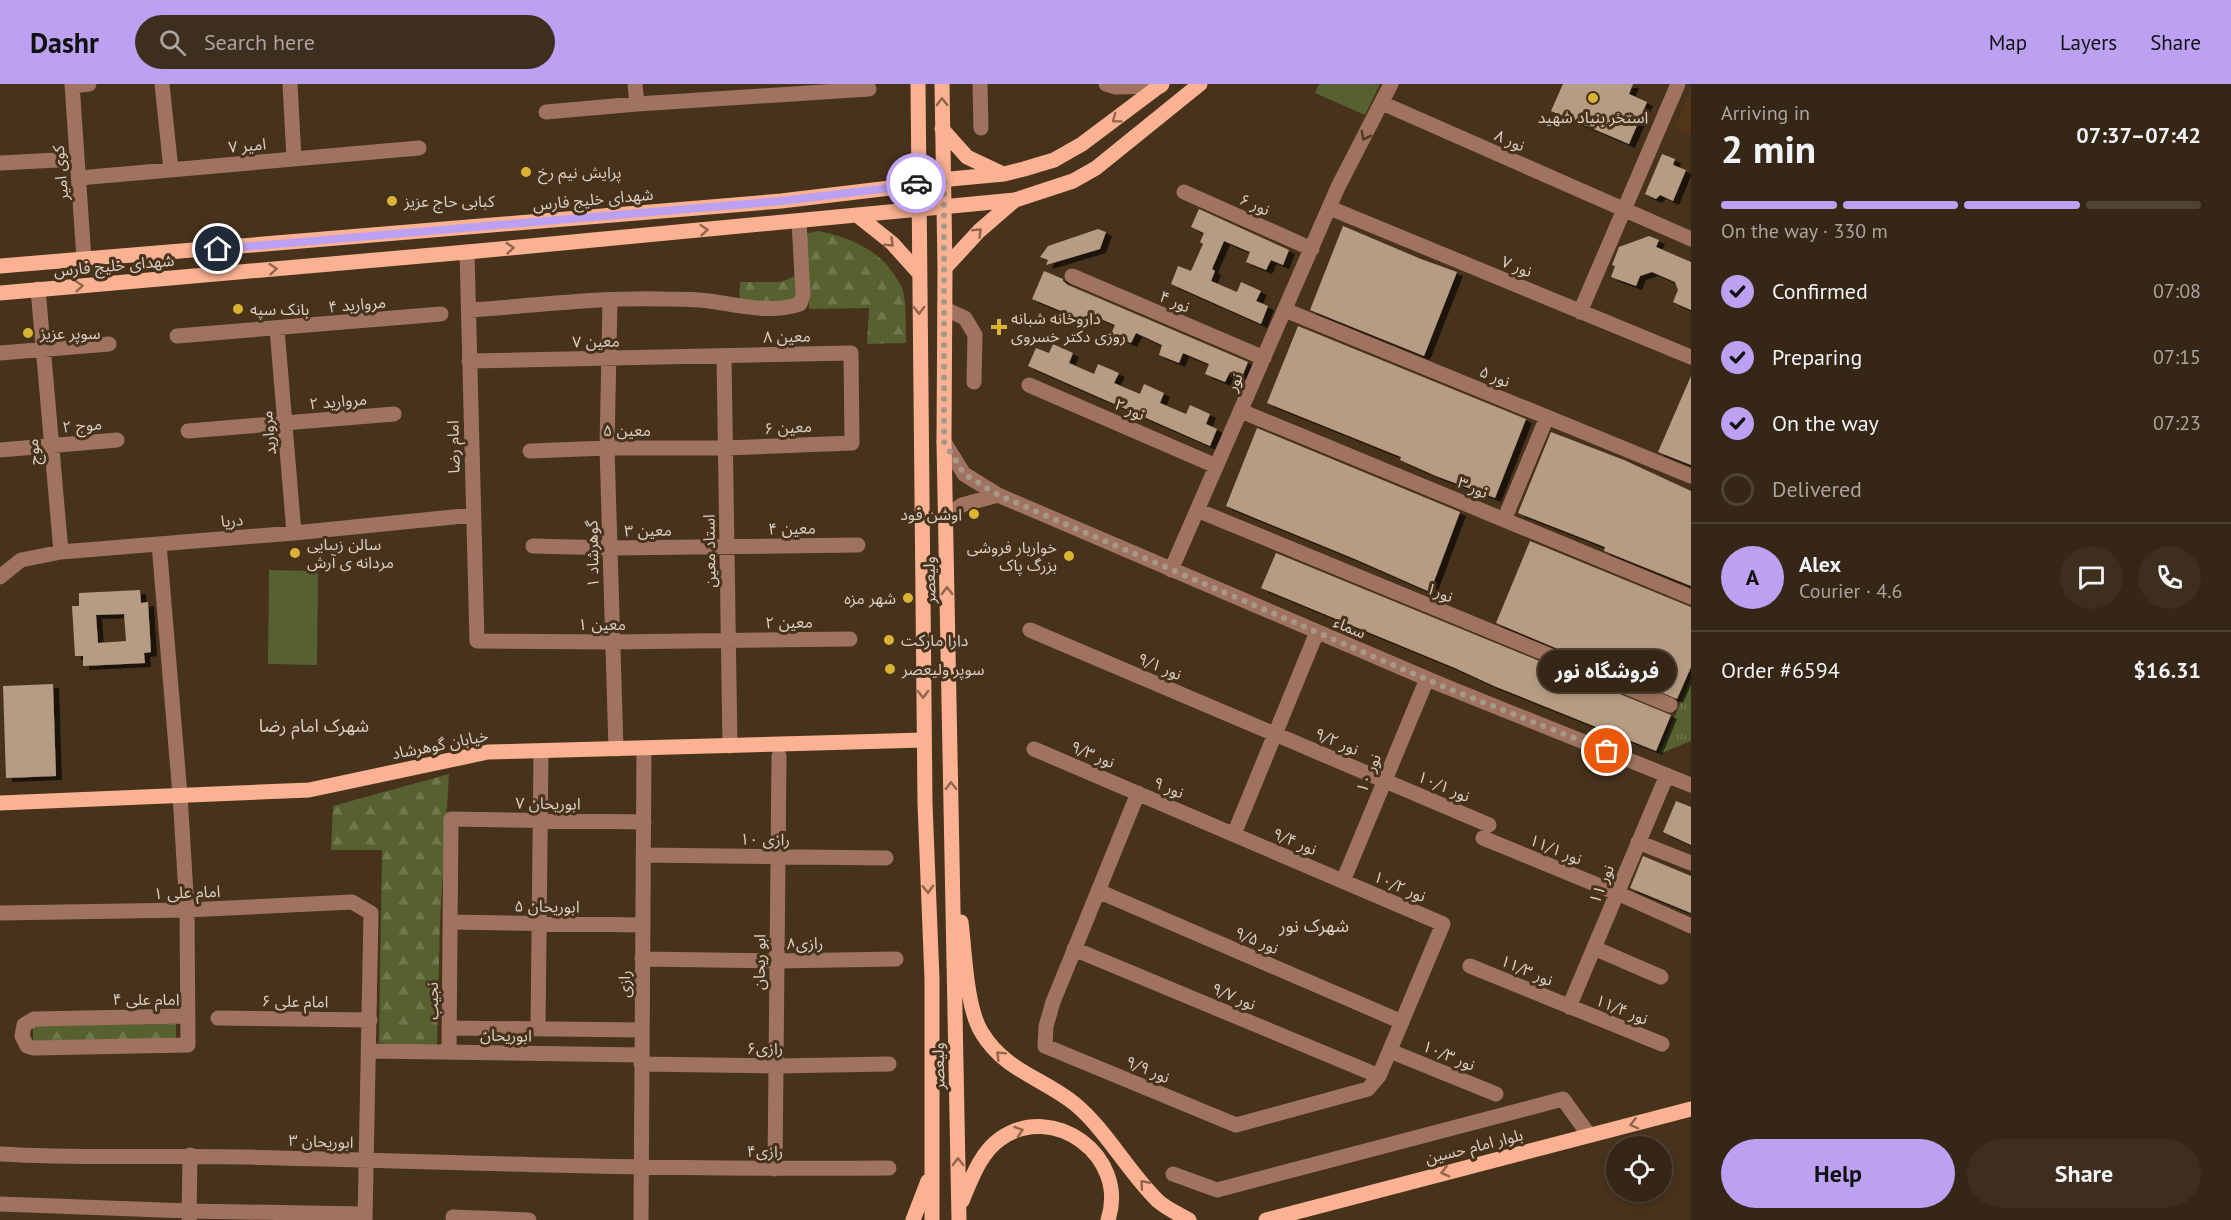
<!DOCTYPE html>
<meta charset="utf-8">
<style>
body{margin:0;font-family:"PT Sans","Noto Sans Arabic",sans-serif;background:#3d2e1e;color:#f1f3f6;height:100vh;display:flex;flex-direction:column;font-size:22px;white-space:nowrap}
*{box-sizing:border-box;margin:0}
p{font-size:20px;color:#aaa5a0}
.icon{flex:none;width:33px;height:33px;fill:none;stroke:currentColor;stroke-width:2;stroke-linecap:round;stroke-linejoin:round}
.map{position:relative;flex:1;overflow:hidden}
.drawer{display:flex;flex-direction:column;background:#352615;width:540px}
.drawer>*{flex:none}
.tools{position:absolute;left:1606px;top:1052px;display:grid;gap:12px}
.tools a{display:grid;place-items:center;width:66px;height:66px;border-radius:50%;background:#352615;box-shadow:0 3px 9px #0003,0 0 0 2px #4f4334;font-size:30px}
.pin{position:absolute;display:grid;place-items:center;width:51px;height:51px;color:#fff;margin:-26px;border:3px solid #fff;border-radius:50%;box-shadow:0 2px 6px #0007}
.courier{position:absolute;display:grid;place-items:center;width:60px;height:60px;margin:-30px;border:4px solid #bca0f2;border-radius:50%;background:#fff;color:#222;box-shadow:0 2px 8px #0007}
.bubble{position:absolute;height:42px;border-radius:21px;background:#352615;box-shadow:0 3px 9px #0003,0 0 0 2px #4f4334;font-size:20px;font-weight:700;line-height:42px;text-align:center}
.head em{font-style:normal;font-weight:700}
.head div{display:flex;flex-direction:column-reverse}
.head{display:flex;align-items:center;justify-content:space-between;height:102px;padding:0 30px}
h1{font-size:39px;font-weight:700;line-height:45px}
.bar{display:grid;grid-template-columns:repeat(4,1fr);gap:9px 6px;align-content:center;height:72px;padding:0 30px}
.bar i{height:8px;border-radius:4px;background:#4f4334}
.bar .current{background:#bca0f2}
.bar p{grid-column:span 4}
.line{display:flex;align-items:center;gap:15px;padding:0 30px;border-top:2px solid #4f4334}
.line div{flex:1}
.round{display:grid;place-items:center;flex:none;width:63px;height:63px;border-radius:32px;background:#3d2e1e}
ol{padding:0 30px;list-style:none}
li{display:flex;align-items:center;gap:18px;height:66px}
li p{margin-inline-start:auto}
li .icon{padding:6px;border-radius:50%;background:#bca0f2;color:#111;stroke-width:4}
li:last-child{color:#aaa5a0}
li i{width:33px;height:33px;border:3px solid #4f4334;border-radius:50%}
.primary-button{display:flex;gap:12px;margin-top:auto;padding:12px 30px}
.primary-button a{flex:1;height:69px;border-radius:36px;background:#bca0f2;color:#111;font-size:24px;font-weight:700;line-height:69px;text-align:center}
.primary-button a+a{background:#3d2e1e;color:#f1f3f6}
header{display:flex;align-items:center;gap:36px;box-sizing:border-box;height:84px;padding:0 30px;background:#bca0f2;color:#111}
header strong{font-size:28px}
nav{display:flex;gap:33px;margin-inline-start:auto;font-size:21px}
.search{width:420px;height:54px;background:#3d2e1e;display:flex;align-items:center;gap:15px;box-sizing:border-box;padding:0 21px;border-radius:33px;color:#aaa5a0;font-size:22px}
main{display:flex;flex:1;min-height:0}
.map>svg:first-child{display:block}
</style>
<header>
<strong>Dashr</strong>
<div class="search"><svg class="icon" aria-label="search" viewBox="0 0 24 24"><circle cx="10" cy="10" r="6"/><path d="M15 15l6 6"/></svg>Search here</div>
<nav><a>Map</a><a>Layers</a><a>Share</a></nav>
</header>
<main>
<div class="map">
<svg width="1691" height="1136" viewBox="0 0 1691 1136">
<defs>
<pattern id="forest-firs" width="22" height="20" patternUnits="userSpaceOnUse" patternTransform="scale(1.5)"><rect width="22" height="20" fill="#576130"/><path d="M5 1l3.5 6h-7zM16 11l3.5 6h-7z" fill="#6f774c"/></pattern>
<pattern id="park-tufts" width="24" height="20" patternUnits="userSpaceOnUse" patternTransform="scale(1.5)"><rect width="24" height="20" fill="#576130"/><path d="M3 7l-1-3M5 7V3M7 7l1-3M15 17l-1-3M17 17v-4M19 17l1-3" fill="none" stroke="#6f774c"/></pattern>
<filter id="shadow"><feDropShadow dx="6" dy="4" stdDeviation="0" flood-color="#0009"/></filter>
</defs>
<rect width="100%" height="100%" fill="#47321c"/>
<path fill="#51361a" d="M1691,4V51L1675,44Z"/>
<path fill="url(#forest-firs)" d="M819,147C851,154 880,166 897,195C899,199 902,203 903,207C907,223 905,242 906,259L867,260L869,224L809,225L803,150Z
M795,192V218L739,221L740,198H781Z
M449,690L440,837L437,962L379,959L382,766H331L333,722Z
M176,940V956L33,957V941Z"/>
<path fill="url(#park-tufts)" d="M1691,593V657L1659,670Z"/>
<path fill="#576130" d="M1319,0H1380L1365,31L1315,9Z
M269,486L318,487L317,581L268,580Z"/>
<path fill="#b69c83" fill-rule="evenodd" filter="url(#shadow)" d="M1563,0H1633L1629,10L1647,18L1629,60L1551,27Z
M1662,70L1675,75L1673,81L1686,86L1673,117L1660,111L1656,115L1645,110Z
M1199,125L1289,166L1283,181L1271,176L1266,186L1246,178L1250,168L1224,157L1212,185L1215,187L1211,197L1237,208L1241,198L1261,207L1256,217L1268,222L1261,240L1171,200L1178,182L1191,187L1203,160L1200,158L1204,149L1191,143Z
M1343,142L1421,175L1457,188L1424,272L1310,226Z
M1098,145L1106,148L1100,165L1046,181L1048,176L1040,173L1048,162Z
M1649,152L1659,156L1656,163L1691,178V226L1673,218L1678,206L1675,198L1652,188L1640,192L1636,202L1611,193L1615,182L1612,181L1619,163Z
M1044,187L1063,195V197L1068,201L1248,278L1242,293L1230,288L1225,298L1205,290L1209,280L1183,269L1179,279L1159,271L1162,261L1136,249L1131,259L1111,250L1115,241L1089,230L1085,240L1065,231L1066,229L1032,215Z
M1298,242L1526,335L1495,414L1436,392L1400,376L1401,373L1267,319Z
M1053,260L1073,269L1069,279L1094,290L1098,280L1119,289L1114,299L1140,310L1144,300L1164,309L1160,319L1186,330L1190,321L1210,330L1206,340L1217,345L1210,362L1028,282L1036,264L1049,269Z
M1691,292V381L1658,368Z
M1257,344L1460,428L1430,508L1355,475L1226,422Z
M1551,348L1624,376L1691,407V502L1604,467L1605,463L1518,429Z
M1530,457L1691,523V583L1677,615L1496,539Z
M1276,469L1671,631L1656,667L1494,602L1455,584L1261,504Z
M140,506L141,519L148,518L151,568L144,569L145,579L83,582V572H75L72,522H79V509ZM124,530L126,557L98,559L96,531Z
M53,600L56,692L6,694L3,602Z
M1676,717L1691,723V761L1663,748Z
M1643,772L1691,792V829L1630,804Z"/>
<g fill="none" stroke-linecap="round" stroke-linejoin="round">
<path stroke="#9f735f" stroke-width="15" d="M72,0L84,175
M162,0L171,86
M290,0L294,75
M635,0L637,20
M980,0L981,44
M1106,0L1116,3L1161,2
M72,2L89,0
M1382,19L1691,155
M546,28L637,20L869,5
M0,79L77,75
M79,94L419,64
M1184,108L1312,165
M1330,124L1691,273
M467,168L477,557L612,558L850,555
M1072,192L1264,274
M38,205L61,468
M610,216L607,364L616,665
M945,225L965,234L975,251L974,298
M469,226C533,222 598,213 663,215C678,215 694,215 709,217C738,221 771,230 800,220L803,211L799,137
M1285,226L1691,392
M1580,228L1678,0
M277,245L294,449
M177,252L441,230
M0,269L109,260
M724,272L730,662
M469,277L851,269L852,359L725,364H607L530,367
M1029,301L1216,382
M1241,327L1691,513
M188,347L394,330
M944,358L964,390L998,411L1442,601L1691,701
M0,366L117,356
M1197,426L1670,621
M946,432L962,421L998,411
M1504,436L1547,333
M159,460L180,711L187,826L188,961L33,964L27,962L22,952L24,941L34,935L186,932
M533,462L610,464L858,461
M1171,486L1338,103L1391,0
M0,493L21,476L61,468L294,449L473,431
M1030,546L1489,741
M1034,665C1170,723 1306,782 1443,840L1379,992L1368,1005L1236,1041L1045,962L1046,942L1053,918L1138,709
M1234,750L1317,548
M1483,754L1617,809L1691,842
M1638,758L1691,779
M644,771L886,774
M1343,797L1427,595
M1098,807L1402,938
M0,829L187,826L352,818L371,829L365,1136
M450,838L643,841
M1594,864L1661,893
M1074,865L1379,992
M642,875L777,877L896,875
M1470,882L1662,960
M1569,923L1667,691
M218,934L370,936
M449,944L642,946
M538,945L541,667
M370,967L642,971
M1390,967L1496,1010
M449,968L451,735L644,738
M641,980L776,982L889,980
M0,1070C83,1075 166,1071 249,1073C463,1079 676,1086 889,1084
M775,1085L779,672
M1173,1090L1217,1106L1563,1015L1589,1051
M0,1120L189,1127L365,1130
M453,1133L529,1136
M189,1136L190,1071
M641,1136L644,664"/>
<path stroke="#fbb292" stroke-width="15" d="M918,0L925,720L932,895V1136
M942,0L945,184L944,358L959,1136
M942,45L967,73L1001,89
M858,132L892,159L919,189
M0,182L781,117L890,104L918,98L1004,90L1024,85L1054,76L1082,60L1162,0
M945,184L979,147L1015,116
M0,209L467,168L1015,116L1073,97L1096,84L1200,0
M0,719L309,706L488,668L924,656
M961,838C965,869 966,924 982,949C1005,987 1043,994 1075,1020C1108,1048 1127,1087 1158,1117C1167,1125 1179,1130 1189,1136
M962,1117C971,1096 980,1069 1000,1055C1053,1017 1129,1072 1108,1136
M913,1136L928,1097
M1266,1136L1691,1025"/>
</g>
<defs><path id="oneway-chevron" d="M-2-3.5L2.5 0L-2 3.5" fill="none" stroke-width="1.6" stroke-linecap="round" stroke-linejoin="round" transform="scale(1.5)"/></defs>
<g stroke="#8f654b">
<use href="#oneway-chevron" transform="translate(942 18) rotate(-91)"/>
<use href="#oneway-chevron" transform="translate(1116 35) rotate(143)"/>
<use href="#oneway-chevron" transform="translate(704 146) rotate(-5)"/>
<use href="#oneway-chevron" transform="translate(978 148) rotate(-44)"/>
<use href="#oneway-chevron" transform="translate(890 159) rotate(43)"/>
<use href="#oneway-chevron" transform="translate(510 164) rotate(-5)"/>
<use href="#oneway-chevron" transform="translate(273 185) rotate(-5)"/>
<use href="#oneway-chevron" transform="translate(79 202) rotate(-5)"/>
<use href="#oneway-chevron" transform="translate(919 226) rotate(89)"/>
<use href="#oneway-chevron" transform="translate(947 507) rotate(-91)"/>
<use href="#oneway-chevron" transform="translate(923 610) rotate(89)"/>
<use href="#oneway-chevron" transform="translate(951 702) rotate(-91)"/>
<use href="#oneway-chevron" transform="translate(928 805) rotate(88)"/>
<use href="#oneway-chevron" transform="translate(1000 971) rotate(-135)"/>
<use href="#oneway-chevron" transform="translate(1634 1040) rotate(166)"/>
<use href="#oneway-chevron" transform="translate(1019 1047) rotate(-18)"/>
<use href="#oneway-chevron" transform="translate(958 1078) rotate(-91)"/>
<use href="#oneway-chevron" transform="translate(1445 1088) rotate(166)"/>
<use href="#oneway-chevron" transform="translate(1144 1100) rotate(-130)"/>
</g>
<use stroke="#503823" href="#oneway-chevron" transform="translate(1365 52) rotate(118)"/>
<g fill="none" stroke-linecap="round" stroke-linejoin="round">
<path stroke="#a89888" stroke-width="6" stroke-dasharray="0 10.8" d="M916,99L944,95V358L964,390L998,411L1442,602L1607,667"/>
<path stroke="#bca0f2" stroke-width="8" d="M218,165L781,117L890,104L916,99"/>
</g>
<g fill="#dab333" stroke="#47321c" stroke-width="2">
<circle cx="1593" cy="14" r="6"/>
<circle cx="526" cy="88" r="6"/>
<circle cx="392" cy="117" r="6"/>
<circle cx="238" cy="225" r="6"/>
<path d="M996 234h6v6h6v6h-6v6h-6v-6h-6v-6h6z"/>
<circle cx="28" cy="249" r="6"/>
<circle cx="974" cy="430" r="6"/>
<circle cx="295" cy="469" r="6"/>
<circle cx="1069" cy="472" r="6"/>
<circle cx="908" cy="514" r="6"/>
<circle cx="889" cy="556" r="6"/>
<circle cx="890" cy="585" r="6"/>
</g>
<g text-anchor="middle" dominant-baseline="central" stroke-width="6" stroke-linejoin="round" paint-order="stroke">
<g font-size="16" fill="#ddcfc2" stroke="#47321c" text-anchor="start">
<text x="1593" y="33" text-anchor="middle">استخر بنیاد شهید</text>
<text x="538" y="88">پرایش نیم رخ</text>
<text x="404" y="117">کبابی حاج عزیز</text>
<text x="250" y="225">بانک سپه</text>
<text x="1011" y="234">داروخانه شبانه<tspan x="1011" dy="18">روزی دکتر خسروی</tspan></text>
<text x="40" y="249">سوپر عزیز</text>
<text x="962" y="430" text-anchor="end">اوشن فود</text>
<text x="307" y="460">سالن زیبایی<tspan x="307" dy="18">مردانه ی آرش</tspan></text>
<text x="1057" y="463" text-anchor="end">خواربار فروشی<tspan x="1057" dy="18">بزرگ پاک</tspan></text>
<text x="896" y="514" text-anchor="end">شهر مزه</text>
<text x="901" y="556">دارا مارکت</text>
<text x="902" y="585">سوپر ولیعصر</text>
</g>
<g font-size="16" fill="#ddcfc2" stroke="#47321c">
<text transform="translate(1510 56) rotate(24)">نور ۸</text>
<text transform="translate(247 61) rotate(-5)">امیر ۷</text>
<text transform="translate(60 89) rotate(-95)">کوی امیر</text>
<text transform="translate(593 115) rotate(-5)">شهدای خلیج فارس</text>
<text transform="translate(1255 120) rotate(24)">نور ۶</text>
<text transform="translate(114 181) rotate(-5)">شهدای خلیج فارس</text>
<text transform="translate(1517 182) rotate(22)">نور ۷</text>
<text transform="translate(1175 217) rotate(23)">نور ۴</text>
<text transform="translate(357 220) rotate(-5)">مروارید ۴</text>
<text transform="translate(787 252) rotate(-1)">معین ۸</text>
<text transform="translate(596 257) rotate(-1)">معین ۷</text>
<text transform="translate(1495 292) rotate(22)">نور ۵</text>
<text transform="translate(1234 298) rotate(-66)">نور</text>
<text transform="translate(338 317) rotate(-5)">مروارید ۲</text>
<text transform="translate(1130 325) rotate(24)">نور ۲</text>
<text transform="translate(82 341) rotate(-5)">موج ۲</text>
<text transform="translate(788 343) rotate(-3)">معین ۶</text>
<text x="627" y="346">معین ۵</text>
<text transform="translate(268 349) rotate(-95)">مروارید</text>
<text transform="translate(453 363) rotate(-91)">امام رضا</text>
<text transform="translate(33 368) rotate(-95)">موج</text>
<text transform="translate(1473 403) rotate(23)">نور ۳</text>
<text transform="translate(232 436) rotate(-5)">دریا</text>
<text transform="translate(792 444) rotate(-1)">معین ۴</text>
<text transform="translate(648 446) rotate(-1)">معین ۳</text>
<text transform="translate(709 467) rotate(-91)">استاد معین</text>
<text transform="translate(592 470) rotate(-91)">گوهرشاد ۱</text>
<text transform="translate(929 496) rotate(-91)">ولیعصر</text>
<text transform="translate(1440 508) rotate(22)">نور۱</text>
<text transform="translate(789 538) rotate(-1)">معین ۲</text>
<text x="602" y="540">معین ۱</text>
<text transform="translate(1350 543) rotate(23)">سماء</text>
<text transform="translate(1160 582) rotate(23)">نور ۹/۱</text>
<text transform="translate(1337 657) rotate(23)">نور ۹/۲</text>
<text transform="translate(440 660) rotate(-11)">خیابان گوهرشاد</text>
<text transform="translate(1093 670) rotate(23)">نور ۹/۳</text>
<text transform="translate(1368 689) rotate(-67)">نور ۱۰</text>
<text transform="translate(1444 702) rotate(23)">نور ۱۰/۱</text>
<text transform="translate(1169 703) rotate(23)">نور ۹</text>
<text transform="translate(548 719) rotate(1)">ابوریحان ۷</text>
<text transform="translate(765 755) rotate(1)">رازی ۱۰</text>
<text transform="translate(1295 757) rotate(23)">نور ۹/۴</text>
<text transform="translate(1556 765) rotate(22)">نور ۱۱/۱</text>
<text transform="translate(1601 800) rotate(-67)">نور ۱۱</text>
<text transform="translate(1400 802) rotate(23)">نور ۱۰/۲</text>
<text transform="translate(187 808) rotate(-2)">امام علی ۱</text>
<text transform="translate(547 822) rotate(1)">ابوریحان ۵</text>
<text transform="translate(1257 856) rotate(23)">نور ۹/۵</text>
<text transform="translate(805 859) rotate(-1)">رازی۸</text>
<text transform="translate(759 878) rotate(-89)">ابو ریحان</text>
<text transform="translate(1527 886) rotate(23)">نور ۱۱/۳</text>
<text transform="translate(624 900) rotate(-89)">رازی</text>
<text transform="translate(1234 912) rotate(23)">نور ۹/۷</text>
<text x="146" y="915">امام علی ۴</text>
<text transform="translate(295 917) rotate(1)">امام علی ۶</text>
<text transform="translate(432 917) rotate(-91)">نجیب</text>
<text transform="translate(1622 925) rotate(22)">نور ۱۱/۴</text>
<text transform="translate(506 951) rotate(1)">ابوریحان</text>
<text x="765" y="964">رازی۶</text>
<text transform="translate(1449 971) rotate(22)">نور ۱۰/۳</text>
<text transform="translate(938 982) rotate(-91)">ولیعصر</text>
<text transform="translate(1148 985) rotate(23)">نور ۹/۹</text>
<text transform="translate(321 1057) rotate(2)">ابوریحان ۳</text>
<text transform="translate(1474 1062) rotate(-14)">بلوار امام حسین</text>
<text x="765" y="1067">رازی۴</text>
</g>
<g font-size="18" fill="#ddcfc2" stroke="#47321c">
<text x="314" y="641">شهرک امام رضا</text>
<text x="1314" y="841">شهرک نور</text>
</g>
</g>
</svg>
<div class="tools">
<a><svg class="icon" aria-label="locate" viewBox="0 0 24 24"><circle cx="12" cy="12" r="6"/><path d="M12 2v4M12 18v4M2 12h4M18 12h4"/></svg></a>
</div>
<div class="pin" style="left:1607px;top:667px;background:#ea580c"><svg class="icon" aria-label="bag" viewBox="0 0 24 24"><path d="M5 8h14l-1 12H6zM9 8a3 3 0 0 1 6 0"/></svg></div>
<div class="pin" style="left:218px;top:165px;background:#1f2937"><svg class="icon" aria-label="home" viewBox="0 0 24 24"><path d="M3 11l9-7 9 7M6 9v11h12V9"/></svg></div>
<div class="courier" style="left:916px;top:99px"><svg class="icon" aria-label="car" viewBox="0 0 24 24"><path d="M5 17H2v-5l4-1 3-4h7l3 4 3 1v5h-3M9 17h6M6 11h13"/><circle cx="7" cy="17" r="2"/><circle cx="17" cy="17" r="2"/></svg></div>
<div class="bubble" style="left:1538px;top:566px;width:138px">فروشگاه نور</div>
</div>
<section class="drawer">
<div class="head"><div><h1>2 min</h1><p>Arriving in</p></div><em>07:37–07:42</em></div>
<div class="bar"><i class="current"></i><i class="current"></i><i class="current"></i><i></i><p>On the way · 330 m</p></div>
<ol>
<li><svg class="icon" aria-label="check" viewBox="0 0 24 24"><path d="M5 12l5 5 9-10"/></svg>Confirmed<p>07:08</p></li>
<li><svg class="icon" aria-label="check" viewBox="0 0 24 24"><path d="M5 12l5 5 9-10"/></svg>Preparing<p>07:15</p></li>
<li><svg class="icon" aria-label="check" viewBox="0 0 24 24"><path d="M5 12l5 5 9-10"/></svg>On the way<p>07:23</p></li>
<li><i></i>Delivered</li>
</ol>
<div class="line" style="height:108px"><b class="round" style="background:#bca0f2;color:#111">A</b><div><b>Alex</b><p>Courier · 4.6</p></div><a class="round"><svg class="icon" aria-label="chat" viewBox="0 0 24 24"><path d="M4 5h16v11H9l-5 4z"/></svg></a><a class="round"><svg class="icon" aria-label="phone" viewBox="0 0 24 24"><path d="M5 4h4l2 5-3 2q2 4 5 5l2-3 5 2v4C11 20 4 13 5 4z"/></svg></a></div>
<div class="line" style="height:78px"><div>Order #6594</div><b>$16.31</b></div>
<div class="primary-button"><a>Help</a><a>Share</a></div>
</section>
</main>
